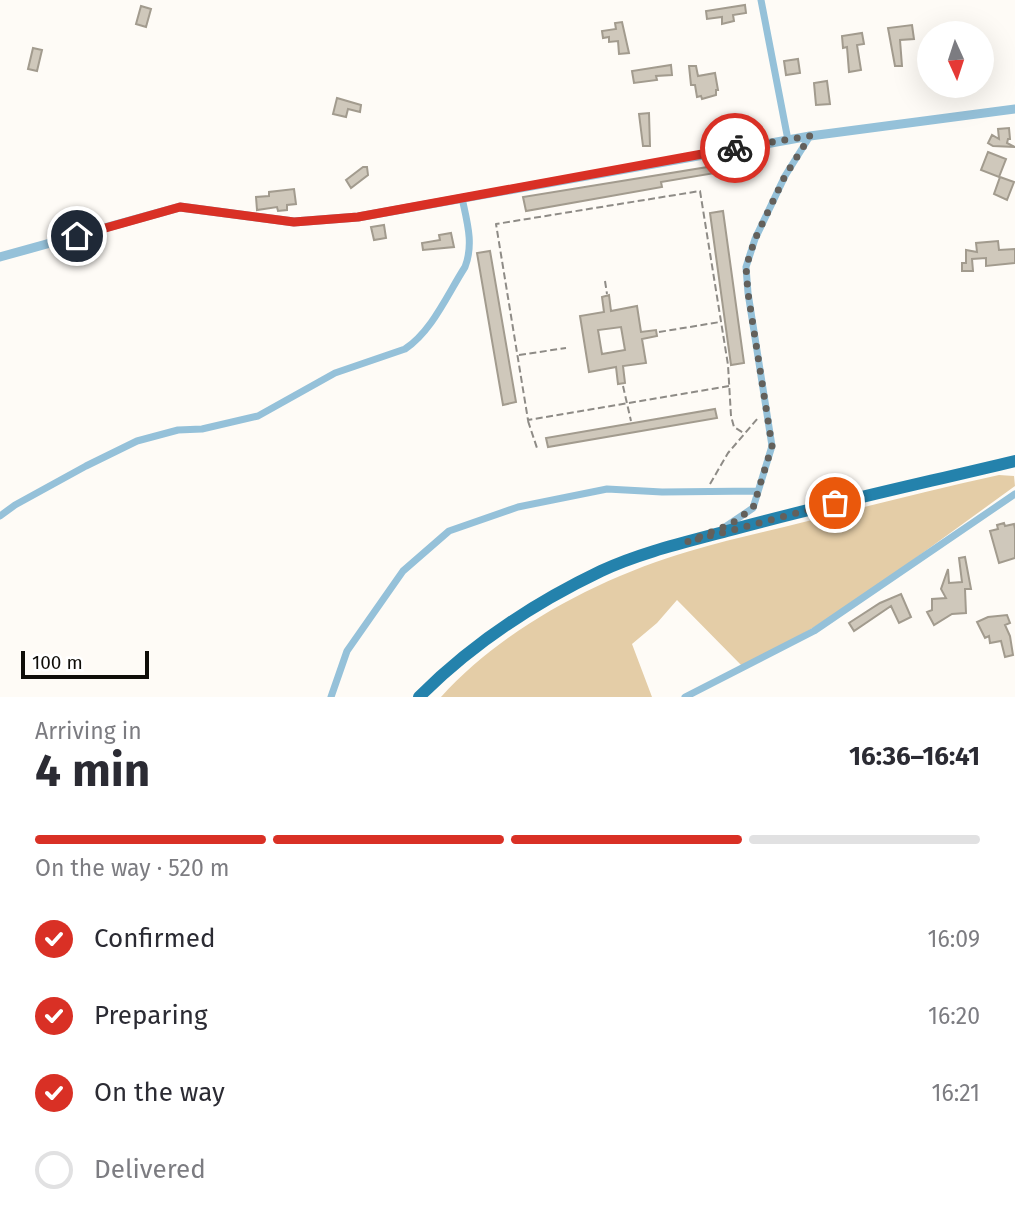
<!DOCTYPE html>
<meta charset="utf-8">
<style>
body{margin:0;font-family:"Fira Sans",sans-serif;background:#f2f2f3;color:#2b2b33;height:100vh;display:flex;flex-direction:column;font-size:26px;white-space:nowrap}
*{box-sizing:border-box;margin:0}
p{font-size:23px;color:#7c7c81}
.icon{flex:none;width:38px;height:38px;fill:none;stroke:currentColor;stroke-width:2;stroke-linecap:round;stroke-linejoin:round}
.map{position:relative;height:697px;overflow:hidden}
.panel{display:flex;flex-direction:column;background:#fff;flex:1}
.panel>*{flex:none}
.needle{width:46px;rotate:177deg}
.controls{position:absolute;left:917px;top:21px;display:grid;gap:14px}
.controls a{display:grid;place-items:center;width:77px;height:77px;border-radius:50%;background:#fff;box-shadow:0 7px 28px #0002;font-size:35px}
.scale{position:absolute;left:21px;bottom:18px;width:128px;box-sizing:border-box;padding-left:7px;border:4px solid #0f0d08;border-top:0;font-size:19px;line-height:24px;white-space:nowrap;color:#0f0d08;-webkit-text-stroke:5px #fff;paint-order:stroke}
.pin{position:absolute;display:grid;place-items:center;width:60px;height:60px;color:#fff;margin:-30px;border:4px solid #fff;border-radius:50%;box-shadow:0 2px 7px #0007}
.courier{position:absolute;display:grid;place-items:center;width:70px;height:70px;margin:-35px;border:5px solid #d93025;border-radius:50%;background:#fff;color:#222;box-shadow:0 2px 9px #0007}
.overview em{font-style:normal;font-weight:700}
.overview div{display:flex;flex-direction:column-reverse}
.overview{display:flex;align-items:center;justify-content:space-between;height:119px;padding:0 35px}
h1{font-size:46px;font-weight:700;line-height:52px}
.bar{display:grid;grid-template-columns:repeat(4,1fr);gap:10px 7px;align-content:center;height:84px;padding:0 35px}
.bar i{height:9px;border-radius:5px;background:#e1e1e2}
.bar .selected{background:#d93025}
.bar p{grid-column:span 4}
ol{padding:0 35px;list-style:none}
li{display:flex;align-items:center;gap:21px;height:77px}
li p{margin-inline-start:auto}
li .icon{padding:7px;border-radius:50%;background:#d93025;color:#fff;stroke-width:4}
li:last-child{color:#7c7c81}
li i{width:38px;height:38px;border:4px solid #e1e1e2;border-radius:50%}
.map>svg:first-child{display:block}
</style>
<div class="map">
<svg width="1015" height="697" viewBox="0 0 1015 697">
<rect width="100%" height="100%" fill="#fefbf6"/>
<path fill="#e4cda7" d="M999,475L1014,476L1015,486L873,589L811,629L743,667L677,600L657,623L632,644L652,697H441C503,628 601,577 690,551C729,539 769,531 808,521C872,505 935,489 999,475Z"/>
<path fill="#cfc8bb" stroke="#a29b8e" stroke-width="2" fill-rule="evenodd" d="M745,5L746,13L733,15L734,21L722,24V17L707,19L706,11Z
M141,6L151,9L146,27L136,24Z
M622,22L629,53L619,54L618,41L609,42V37L603,38L602,31L616,29L615,23Z
M912,25L914,39L900,40L902,66H895L888,28Z
M862,33L864,44L857,45L861,70L849,72L847,47L843,48L842,36Z
M33,48L42,50L37,71L28,69Z
M798,59L800,73L786,75L784,61Z
M671,65L672,75L656,76L657,80L634,83L632,71Z
M689,66H696L698,76L715,73L718,90H716V95L702,99L701,96L697,97L695,85H691Z
M827,81L830,104L816,105L814,83Z
M337,98L361,105L360,112L348,109L346,117L333,114Z
M649,113L650,146H643L639,114Z
M1009,128L1010,139H1008L1007,143L1015,147L993,146L988,143L992,135L999,139L998,129Z
M988,152L1006,159L999,177L981,170Z
M714,166L715,173L661,182L662,187L526,211L523,197Z
M363,167H367L368,175L351,188L346,180Z
M1000,177L1014,182L1007,200L994,194Z
M294,189L296,204L287,205V210L278,211L277,207L257,210L256,197L269,196V192Z
M723,211L744,363L731,365L710,213Z
M384,225L386,238L374,240L371,227Z
M451,233L454,247L423,250L422,243L440,240L439,235Z
M998,241L999,250L1015,249V263L986,266V258L972,259L973,271H962V263H966V250L977,252L976,243Z
M490,251L516,402L503,405L477,253Z
M609,295L611,311L637,306L641,332L656,330L657,336L642,339L646,363L623,366L625,383L618,384L616,367L589,372L580,316L604,312L602,297ZM621,327L625,350L602,354L598,330Z
M715,409L717,418L548,447L546,438Z
M1004,523L1005,526L1014,524L1015,529V558L999,563L990,531L998,529L997,525Z
M965,557L971,589H965L966,613L952,614L934,625L927,612L932,610V599L946,598L941,589L948,569L949,583L962,582L959,558Z
M901,594L911,617L899,623L891,606L854,631L849,623L880,603Z
M1007,615L1010,623L1005,625L1010,636L1013,655L1005,657L1001,641L990,643L989,636L985,638L977,622L988,617Z"/>
<g fill="none" stroke-linecap="round" stroke-linejoin="round">
<path stroke="#8e8b86" stroke-width="2" stroke-dasharray="7 3.5" stroke-linecap="butt" d="M605,281L607,294
M659,332L720,322
M519,355L566,348
M623,386L631,421
M729,386L528,420L496,224L700,191L728,365L731,416L734,427L745,434
M528,421L537,448
M710,484L728,453L758,418"/>
<path stroke="#95c1d9" stroke-width="7" d="M761,0L788,140
M0,516L15,505L86,466L137,441L178,430L202,429L258,416L335,373L405,349C432,331 447,295 465,267C474,244 467,222 462,198
M725,527L753,508L772,446L748,293L746,267L755,239L785,176L810,136
M331,697L347,651L403,571L449,531L518,507L607,489L662,492L758,491
M685,697L814,631L1015,494"/>
<path stroke="#95c1d9" stroke-width="9" d="M0,257L180,207L294,222L358,217L810,136L1015,109"/>
<path stroke="#2482ac" stroke-width="12" d="M419,697C471,645 534,603 601,571C639,553 686,542 727,531C822,505 919,484 1015,461"/>
</g>
<g fill="none" stroke-linecap="round" stroke-linejoin="round">
<path stroke="#63605b" stroke-width="7" stroke-dasharray="0 12.6" d="M735,148L810,136L785,176L755,239L746,267L748,293L772,446L753,508L731,524L687,542L835,503"/>
<path stroke="#d93025" stroke-width="9" d="M77,236L180,207L294,222L358,217L735,148"/>
</g>
</svg>
<div class="controls">
<a><svg class="needle" viewBox="-14 -14 28 28"><path d="M0-13l5 13h-10z" fill="#e53935"/><path d="M0 13l5-13h-10z" fill="#7c7c81"/></svg></a>
</div>
<div class="scale">100 m</div>
<div class="pin" style="left:835px;top:503px;background:#ea580c"><svg class="icon" aria-label="bag" viewBox="0 0 24 24"><path d="M5 8h14l-1 12H6zM9 8a3 3 0 0 1 6 0"/></svg></div>
<div class="pin" style="left:77px;top:236px;background:#1f2937"><svg class="icon" aria-label="home" viewBox="0 0 24 24"><path d="M3 11l9-7 9 7M6 9v11h12V9"/></svg></div>
<div class="courier" style="left:735px;top:148px"><svg class="icon" aria-label="bike" viewBox="0 0 24 24"><circle cx="6" cy="16" r="4"/><circle cx="18" cy="16" r="4"/><path d="M6 16l4-8h5l3 8M10 8l3 8H6M13 5h3"/></svg></div>
</div>
<section class="panel">
<div class="overview"><div><h1>4 min</h1><p>Arriving in</p></div><em>16:36–16:41</em></div>
<div class="bar"><i class="selected"></i><i class="selected"></i><i class="selected"></i><i></i><p>On the way · 520 m</p></div>
<ol>
<li><svg class="icon" aria-label="check" viewBox="0 0 24 24"><path d="M5 12l5 5 9-10"/></svg>Confirmed<p>16:09</p></li>
<li><svg class="icon" aria-label="check" viewBox="0 0 24 24"><path d="M5 12l5 5 9-10"/></svg>Preparing<p>16:20</p></li>
<li><svg class="icon" aria-label="check" viewBox="0 0 24 24"><path d="M5 12l5 5 9-10"/></svg>On the way<p>16:21</p></li>
<li><i></i>Delivered</li>
</ol>
</section>
